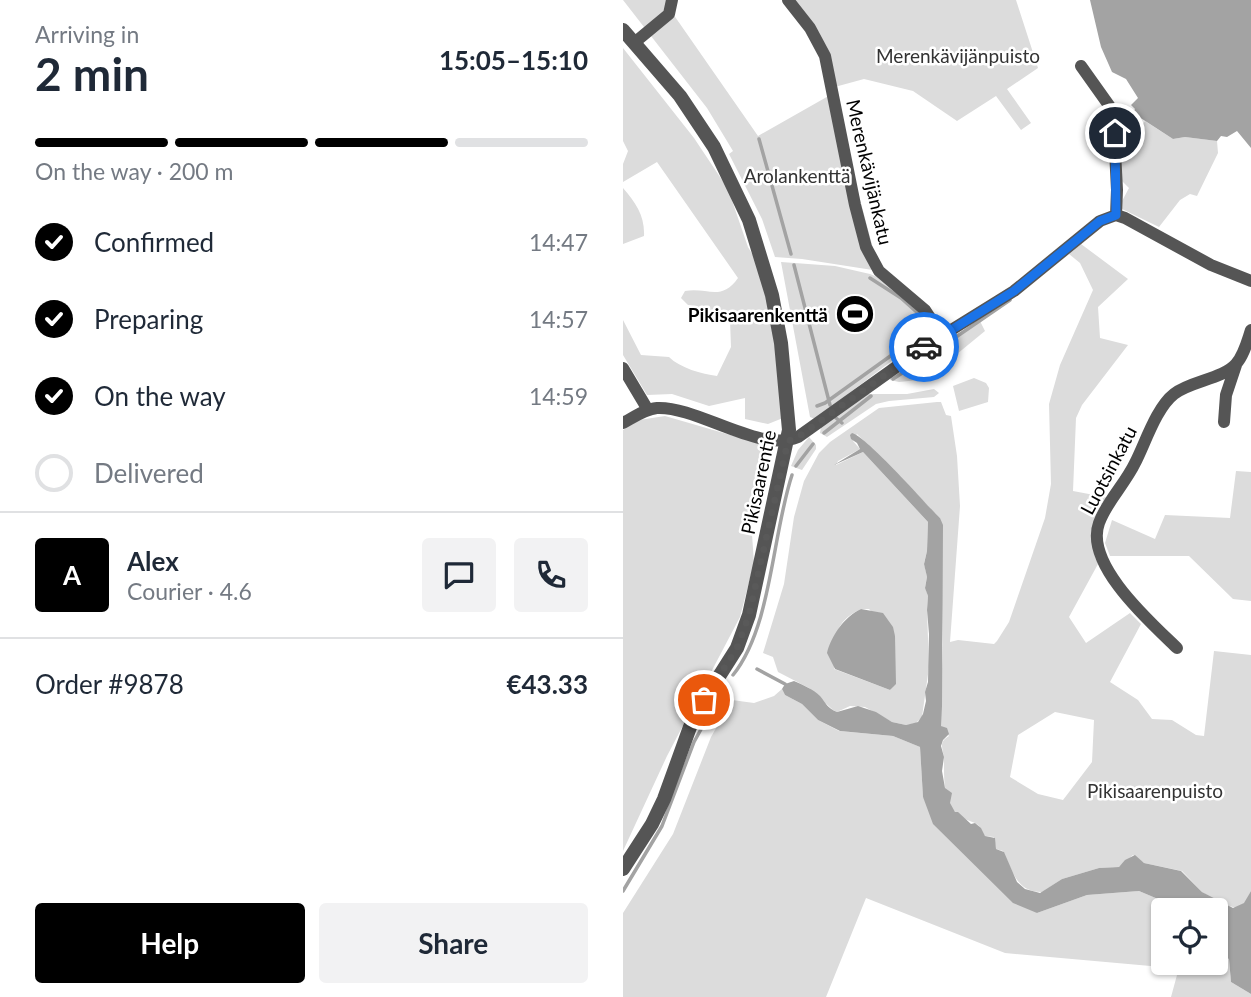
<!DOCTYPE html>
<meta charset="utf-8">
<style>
body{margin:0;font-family:Lato,sans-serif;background:#f2f2f3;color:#1f2937;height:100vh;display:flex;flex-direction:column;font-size:26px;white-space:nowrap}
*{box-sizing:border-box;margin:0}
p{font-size:23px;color:#747a83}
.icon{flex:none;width:38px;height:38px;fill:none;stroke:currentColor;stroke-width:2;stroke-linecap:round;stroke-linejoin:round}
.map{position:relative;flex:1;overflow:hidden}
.sheet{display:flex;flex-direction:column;background:#fff;width:623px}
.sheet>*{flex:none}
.tools{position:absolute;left:528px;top:898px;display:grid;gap:14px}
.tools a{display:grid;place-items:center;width:77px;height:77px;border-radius:7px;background:#fff;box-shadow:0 2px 5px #0004;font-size:35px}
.pin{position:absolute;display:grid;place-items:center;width:60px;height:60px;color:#fff;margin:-30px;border:4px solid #fff;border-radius:50%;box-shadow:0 2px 7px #0007}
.courier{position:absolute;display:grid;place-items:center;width:70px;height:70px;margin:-35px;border:5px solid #1a73e8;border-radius:50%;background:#fff;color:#222;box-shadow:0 2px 9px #0007}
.head em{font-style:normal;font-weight:700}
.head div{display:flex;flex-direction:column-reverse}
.head{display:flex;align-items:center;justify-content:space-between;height:119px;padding:0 35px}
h1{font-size:46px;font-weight:700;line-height:52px}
.bar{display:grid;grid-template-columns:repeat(4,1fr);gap:10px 7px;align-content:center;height:84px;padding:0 35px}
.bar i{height:9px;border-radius:5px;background:#e0e1e3}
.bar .active{background:#000}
.bar p{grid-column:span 4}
.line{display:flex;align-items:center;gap:18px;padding:0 35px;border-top:2px solid #e0e1e3}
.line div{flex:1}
.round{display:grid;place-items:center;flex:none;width:74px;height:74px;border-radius:7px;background:#f2f2f3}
ol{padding:0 35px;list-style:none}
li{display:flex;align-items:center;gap:21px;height:77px}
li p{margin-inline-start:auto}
li .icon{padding:7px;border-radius:50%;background:#000;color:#fff;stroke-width:4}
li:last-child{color:#747a83}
li i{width:38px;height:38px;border:4px solid #e0e1e3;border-radius:50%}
.cta{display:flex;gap:14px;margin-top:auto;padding:14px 35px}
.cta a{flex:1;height:80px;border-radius:7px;background:#000;color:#fff;font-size:28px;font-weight:700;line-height:80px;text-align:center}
.cta a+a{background:#f2f2f3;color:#1f2937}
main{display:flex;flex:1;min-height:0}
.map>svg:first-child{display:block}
</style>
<main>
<section class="sheet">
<div class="head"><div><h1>2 min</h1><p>Arriving in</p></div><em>15:05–15:10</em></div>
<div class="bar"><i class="active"></i><i class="active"></i><i class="active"></i><i></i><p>On the way · 200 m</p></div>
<ol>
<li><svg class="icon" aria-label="check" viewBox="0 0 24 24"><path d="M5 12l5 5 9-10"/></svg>Confirmed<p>14:47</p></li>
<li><svg class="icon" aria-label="check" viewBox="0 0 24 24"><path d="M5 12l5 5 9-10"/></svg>Preparing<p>14:57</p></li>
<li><svg class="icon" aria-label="check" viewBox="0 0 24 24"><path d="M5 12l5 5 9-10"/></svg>On the way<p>14:59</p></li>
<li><i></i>Delivered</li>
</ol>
<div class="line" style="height:126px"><b class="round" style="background:#000;color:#fff">A</b><div><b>Alex</b><p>Courier · 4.6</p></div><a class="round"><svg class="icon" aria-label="chat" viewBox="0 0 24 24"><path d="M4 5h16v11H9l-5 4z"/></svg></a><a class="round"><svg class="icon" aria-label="phone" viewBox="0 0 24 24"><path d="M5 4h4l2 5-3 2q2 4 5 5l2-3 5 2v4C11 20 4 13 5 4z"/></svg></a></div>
<div class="line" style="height:91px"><div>Order #9878</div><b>€43.33</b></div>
<div class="cta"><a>Help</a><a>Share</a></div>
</section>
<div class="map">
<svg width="628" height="997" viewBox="0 0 628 997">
<rect width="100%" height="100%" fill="#fff"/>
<path fill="#dcdcdc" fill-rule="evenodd" d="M0,0H43L48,11L135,136L209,94L256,271L179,259L152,257L139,219L106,154L110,151L84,108Z
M165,0H393L415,68L384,89L408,123L398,130L373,96L334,121L290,91L241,79L208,88L202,56Z
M0,48L71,138L105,189L125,247L134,262L148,313L160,418L145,424L122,419V398L86,406L49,394L24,395L0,355V320L18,355L46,357C57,368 79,374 94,376L108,347L107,320L88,316L79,308L65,305L58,298L62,291C85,287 98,302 115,278L34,162L0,182V164L5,151L0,141Z
M522,121L550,139L562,137L594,141L595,153L574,196L567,194L557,200L536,227L499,209L498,203L506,188L496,178V151L504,148Z
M0,188C13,203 22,216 21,236L0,244Z
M458,244L505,279L475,307L477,338L505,345L459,405L453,418L450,491L487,498C476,522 463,538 475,564L446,617L463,643L507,613L518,624L487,682L515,700L529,719L549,720L573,735L581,736L591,651L628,655V891L622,903L613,908L597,903L579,892L559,871L521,863L510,855L496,867L476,868L439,879L419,892C393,892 390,871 380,851L373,849L371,837L362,836C358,831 358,826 352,823C346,821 339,818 333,813C320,800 321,776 321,760C321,749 314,743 326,736L318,726L317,719L320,644L317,518L234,434L230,441L237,449L215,461L213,465L240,452L305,522L304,551L301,563L304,577L302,587L305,596L304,610L306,667L299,717L293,723L283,725L269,722L242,707L227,706L214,712L210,710L186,688L155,672L150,657L140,653L161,584L171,517L181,481L196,453L207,442L256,408L314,402H318L323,415L328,416L334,456L337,506L327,642L335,640L371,644L374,641L386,622L422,518L428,484L426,404L437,365L470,290L457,263L446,254ZM238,609H246L272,636V684L267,690L211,669C212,641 209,622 238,609ZM432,712L471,720L469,762L440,800L415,794L387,777L395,735Z
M158,262L212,266L247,274L257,278L305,319L307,332L192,419L187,417Z
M357,321L362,331L323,363L314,352L316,346Z
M299,356L308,364L310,370L305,379L276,382L267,380V377Z
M351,378L363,383L366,388L365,402L336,411L330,386Z
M311,389L316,393L311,397L266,401L253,404L204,437L197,433L198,427L243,394H284Z
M42,416L145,446L128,520L131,563L117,617L44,756L0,851V430L16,420Z
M186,437L193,445V449L179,470L168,466L175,450Z
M613,471L628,472V601L610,599L566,556H487L482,543L489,520L532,539L542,515L607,518Z
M159,689L162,695L179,704L195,720L216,731L270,736L297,747L300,797L414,913L464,895L516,891L561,910H541V962H593V952L606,959L608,982L628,994V997H548L554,975L550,968L382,953L243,898L203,997H0V913L50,834L88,737L109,700L131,703L151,696Z"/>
<path fill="#a3a3a3" d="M467,0H628V148L614,131L604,137L598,136L594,141L562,137L550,139L510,113L512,109L508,105L515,98L503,79L489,72L478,47Z
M229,433C245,438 301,502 317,518L320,525L319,706L318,726L324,728L326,734L320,740L318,746L321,757L319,771L322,788L329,793L327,803L332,812H335L348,824L352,823L358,828L362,836L372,838L373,849L381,852L394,882L402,889L417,893L439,879L476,868L496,867L502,860L512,855L521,863L558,871L579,892L610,908L621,903L628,891V994L608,982L606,959L593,952V910H561L516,891L464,895L414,913L390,903L310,824L300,797L297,747L270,736L217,731L195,720L179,704L162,695L159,689L162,684L171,681C180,685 190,689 197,696C203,703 204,708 214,712L235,706L253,712L269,722L283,725L295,722L300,714L303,701L302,692L305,682L306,634L304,610L305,596L302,588L304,577L301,564L304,551L305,522L240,452L211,465L237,449L234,443L228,439L227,435Z
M238,609L260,613L270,627L272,636L273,684L267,690L212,669L204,653C208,636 222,616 238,609Z"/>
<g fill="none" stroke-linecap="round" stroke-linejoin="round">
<path stroke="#a3a3a3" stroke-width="3.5" d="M136,139L168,254
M171,265L207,405
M247,278L278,298L298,316
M314,350L387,300
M270,379L301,359
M194,406L202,403L298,334L301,325
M213,418L219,423
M201,433L248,396
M173,466L190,444
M134,669L162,684
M110,675C149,626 149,535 169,475
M0,891L39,826L71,742L99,691"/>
<path stroke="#555" stroke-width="12" d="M165,0L187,28L202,56L232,205L243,247L256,271L302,310L319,336
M11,43L46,14L49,0
M458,66L490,111L494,190L493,215
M493,215L502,218L588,265L628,281
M0,368L25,410
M601,422L603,395L613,365
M0,423C11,417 22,409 34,408C75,406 137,454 175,437L304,345L391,291L477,221L493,215
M554,648C527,622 461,564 476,523C484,501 502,484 512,463C522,444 533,408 551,394C567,381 600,379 613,364C621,355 624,342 628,330"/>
<path stroke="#555" stroke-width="14" d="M0,30L57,96L91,147L126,220L149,295L158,343L166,430L126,615L114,648L81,700L67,727L41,799L29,824L0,869"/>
</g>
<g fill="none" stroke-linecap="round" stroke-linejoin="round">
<path stroke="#595959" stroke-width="7" stroke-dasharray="0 12.6" d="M81,700L114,648L126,615L165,441L175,437L301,347"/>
<path stroke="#1a73e8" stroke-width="9" d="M301,347L391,291L477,221L493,215L492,133"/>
</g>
<defs>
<g id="stadium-disc" transform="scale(2.0125)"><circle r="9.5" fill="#000" stroke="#fff"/><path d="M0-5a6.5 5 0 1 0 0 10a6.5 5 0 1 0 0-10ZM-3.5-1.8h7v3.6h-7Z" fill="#fff"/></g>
</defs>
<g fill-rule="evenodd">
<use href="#stadium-disc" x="232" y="314"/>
</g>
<g text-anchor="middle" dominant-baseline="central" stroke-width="5" stroke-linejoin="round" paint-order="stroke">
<g font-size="19" fill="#333" stroke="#fff">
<text x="335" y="55">Merenkävijänpuisto</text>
<text x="174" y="175">Arolankenttä</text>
<text x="532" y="790">Pikisaarenpuisto</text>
</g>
<g font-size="19" fill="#000" stroke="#fff">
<text transform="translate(247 172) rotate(77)">Merenkävijänkatu</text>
<text transform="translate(485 470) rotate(-62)">Luotsinkatu</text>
<text transform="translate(135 482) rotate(-78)">Pikisaarentie</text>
</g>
<g font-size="19" font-weight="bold" fill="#000" stroke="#fff" text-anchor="end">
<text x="205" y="314">Pikisaarenkenttä</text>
</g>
</g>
</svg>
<div class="tools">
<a><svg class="icon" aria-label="locate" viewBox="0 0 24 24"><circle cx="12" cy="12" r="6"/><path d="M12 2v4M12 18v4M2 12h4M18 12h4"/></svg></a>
</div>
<div class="pin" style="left:81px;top:700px;background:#ea580c"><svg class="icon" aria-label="bag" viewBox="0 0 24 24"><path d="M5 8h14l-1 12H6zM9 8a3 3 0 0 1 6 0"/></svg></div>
<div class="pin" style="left:492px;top:133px;background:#1f2937"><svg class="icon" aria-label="home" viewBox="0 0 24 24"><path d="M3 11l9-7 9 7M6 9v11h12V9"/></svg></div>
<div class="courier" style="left:301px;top:347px"><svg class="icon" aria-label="car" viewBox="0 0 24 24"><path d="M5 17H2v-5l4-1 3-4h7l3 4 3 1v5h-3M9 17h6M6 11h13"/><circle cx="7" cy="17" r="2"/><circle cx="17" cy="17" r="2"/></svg></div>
</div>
</main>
